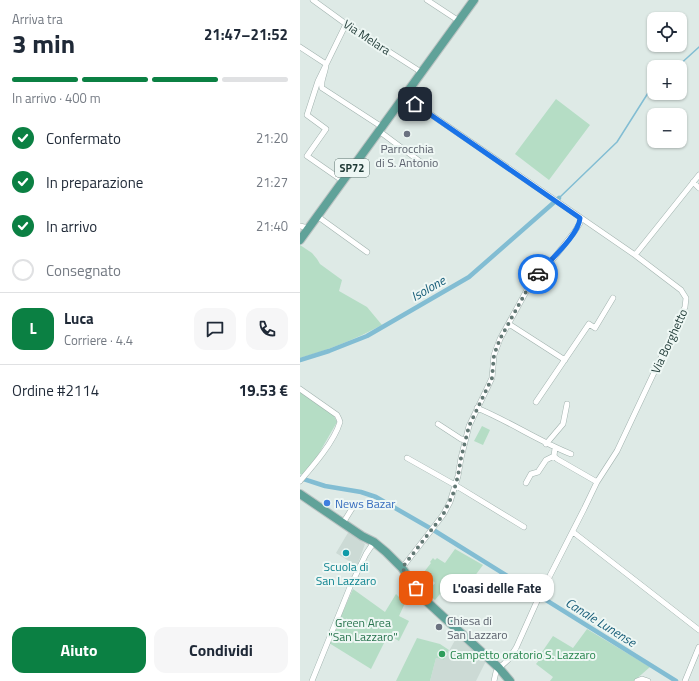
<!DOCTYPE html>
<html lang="it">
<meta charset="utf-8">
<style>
body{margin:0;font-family:"Titillium Web",sans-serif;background:#f6f6f7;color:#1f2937;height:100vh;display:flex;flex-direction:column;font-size:15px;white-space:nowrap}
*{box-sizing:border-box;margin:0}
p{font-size:13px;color:#747a83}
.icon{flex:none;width:22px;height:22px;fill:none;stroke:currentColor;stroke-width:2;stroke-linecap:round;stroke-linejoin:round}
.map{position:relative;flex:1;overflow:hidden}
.details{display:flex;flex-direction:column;background:#fff;width:300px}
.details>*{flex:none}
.tools{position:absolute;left:347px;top:12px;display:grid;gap:8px}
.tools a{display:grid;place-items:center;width:40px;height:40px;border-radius:8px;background:#fff;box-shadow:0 1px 3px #0004;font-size:20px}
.pin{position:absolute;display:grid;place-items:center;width:34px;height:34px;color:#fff;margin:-17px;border-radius:8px;box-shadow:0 2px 6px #0006}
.courier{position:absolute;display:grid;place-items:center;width:40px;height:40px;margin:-20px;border:3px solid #1a73e8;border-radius:50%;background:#fff;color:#222;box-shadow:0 1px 5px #0007}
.bubble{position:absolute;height:28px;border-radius:12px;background:#fff;box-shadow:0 1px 3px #0004;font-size:13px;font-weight:700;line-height:28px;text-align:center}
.head em{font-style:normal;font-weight:700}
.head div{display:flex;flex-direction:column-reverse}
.head{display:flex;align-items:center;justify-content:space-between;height:68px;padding:0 12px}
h1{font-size:26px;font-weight:700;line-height:30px}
.bar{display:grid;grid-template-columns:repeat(4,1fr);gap:6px 4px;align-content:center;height:48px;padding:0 12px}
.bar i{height:5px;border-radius:3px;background:#e0e1e3}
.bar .selected{background:#0b8043}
.bar p{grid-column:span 4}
.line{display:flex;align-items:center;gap:10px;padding:0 12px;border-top:1px solid #e0e1e3}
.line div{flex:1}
.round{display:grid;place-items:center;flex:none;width:42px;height:42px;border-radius:12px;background:#f6f6f7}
ol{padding:0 12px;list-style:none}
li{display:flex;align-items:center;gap:12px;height:44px}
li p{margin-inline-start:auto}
li .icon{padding:4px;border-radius:50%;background:#0b8043;color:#fff;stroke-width:4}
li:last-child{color:#747a83}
li i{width:22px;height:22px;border:2px solid #e0e1e3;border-radius:50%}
.button{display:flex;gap:8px;margin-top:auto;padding:8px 12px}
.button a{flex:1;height:46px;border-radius:12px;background:#0b8043;color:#fff;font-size:16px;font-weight:700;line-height:46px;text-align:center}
.button a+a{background:#f6f6f7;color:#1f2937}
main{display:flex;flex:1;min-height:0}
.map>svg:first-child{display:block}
</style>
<main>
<section class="details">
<div class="head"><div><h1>3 min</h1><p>Arriva tra</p></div><em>21:47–21:52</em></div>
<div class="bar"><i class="selected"></i><i class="selected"></i><i class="selected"></i><i></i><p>In arrivo · 400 m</p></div>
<ol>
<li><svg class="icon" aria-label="check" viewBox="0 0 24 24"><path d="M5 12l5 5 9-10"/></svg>Confermato<p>21:20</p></li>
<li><svg class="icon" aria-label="check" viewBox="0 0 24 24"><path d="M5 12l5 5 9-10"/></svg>In preparazione<p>21:27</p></li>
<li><svg class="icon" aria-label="check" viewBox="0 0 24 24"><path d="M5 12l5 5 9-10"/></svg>In arrivo<p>21:40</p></li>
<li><i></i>Consegnato</li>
</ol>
<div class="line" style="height:72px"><b class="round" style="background:#0b8043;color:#fff">L</b><div><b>Luca</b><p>Corriere · 4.4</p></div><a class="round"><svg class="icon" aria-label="chat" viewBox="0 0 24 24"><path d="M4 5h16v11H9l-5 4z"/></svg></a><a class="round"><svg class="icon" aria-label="phone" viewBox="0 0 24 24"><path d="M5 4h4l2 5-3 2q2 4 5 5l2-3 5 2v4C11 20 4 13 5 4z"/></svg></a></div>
<div class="line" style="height:52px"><div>Ordine #2114</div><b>19.53 €</b></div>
<div class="button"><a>Aiuto</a><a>Condividi</a></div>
</section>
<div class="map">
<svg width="399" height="681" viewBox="0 0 399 681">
<rect width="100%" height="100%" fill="#deeae6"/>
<path fill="#ccdad5" d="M49,531L65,544L57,566L36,553Z
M159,633L187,659L176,681H130L136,658L144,660Z"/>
<path fill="#b5ddc5" d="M256,99L290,125L249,180L215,154Z
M0,245L12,253L17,259L20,264L42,280L39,291L67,307L82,325C56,339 28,350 0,358Z
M0,391L33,414L37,422L14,462L3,475L0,474Z
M182,426L190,430L183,445L174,441Z
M155,549L183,565L156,601L146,594L143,596L140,594L135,600L126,593L135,583L124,572L131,563L130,562L133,558L135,560L137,558L145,563Z
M53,589L85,612L96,594L105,603L99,616L109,621L99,641L88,635L71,669L29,643Z
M287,629L350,667L334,681H250L253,677L236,664L244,654L242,652L253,636L273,648Z
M117,638L140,644L149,650L144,660L136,658L130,681H96Z"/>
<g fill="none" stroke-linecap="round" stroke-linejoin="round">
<path stroke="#82bdd3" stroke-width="1.5" d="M377,67L399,47
M259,198L317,142L348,93L354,88"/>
<path stroke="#82bdd3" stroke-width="4.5" d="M0,360L29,351L67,336L169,277L259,198
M0,478L25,486L61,492L76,497L135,531L376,681"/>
<g stroke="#a1b2ae" stroke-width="6">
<path id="minor" d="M13,0L46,24L121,72
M127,0L159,21
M0,47L26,64C26,72 20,81 22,88L82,127
M104,96L335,255L381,290L386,298L385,307L317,451L297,482L284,509L238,599L216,648L208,660L199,668L196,672L194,681
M79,131L122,163
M43,181L7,156L26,129L7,115L18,81L46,24
M393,182L399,188
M17,216L67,252
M0,226L8,228
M335,255L399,175
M209,324L265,360
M236,402L289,324L295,328L313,298
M177,408C209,421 238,441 271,454
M138,424L161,439L165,440
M246,444L263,424L267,404
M254,456L257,459L297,482
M107,458L155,485L224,527
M0,481C13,466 34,442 40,422L39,419L37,415L0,389
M226,483L231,474L238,472L246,460L254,456L255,448
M43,523L53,507
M273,532L399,630
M102,568L143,515L150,502L158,476L161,458L169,426L192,378L194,355L200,339L233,279L254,258L275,231L280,223V218
M12,681L50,587L66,554L74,542
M337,681L342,679L348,681
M385,681L399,647"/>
</g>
<g stroke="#bcc4c3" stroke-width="10">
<path id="primary" d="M0,240L174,0
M0,494L62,536L74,542L86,552L102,568L124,599L199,668L210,681"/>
</g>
<use href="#minor" stroke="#fff" stroke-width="5"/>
<use href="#primary" stroke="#60a299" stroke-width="8"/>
</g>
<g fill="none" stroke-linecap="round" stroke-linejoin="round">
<path stroke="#627874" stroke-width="4" stroke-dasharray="0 7.2" d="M116,588L102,568L143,515L153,494L158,476L161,458L169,426L192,378L194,355L200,339L233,279L238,274"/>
<path stroke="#1a73e8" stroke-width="5" d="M115,104L280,218C279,235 249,261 238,274"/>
</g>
<g fill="#6b7280" stroke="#eef7f4" stroke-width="1.5">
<circle cx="107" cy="134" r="4"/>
<circle cx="139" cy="627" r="4"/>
</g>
<circle fill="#3f7fe0" stroke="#eef7f4" stroke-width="1.5" cx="27" cy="503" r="4"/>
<circle fill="#0f9aa8" stroke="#eef7f4" stroke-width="1.5" cx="46" cy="553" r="4"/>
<circle fill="#2e9e5b" stroke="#eef7f4" stroke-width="1.5" cx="142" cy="654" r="4"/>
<g text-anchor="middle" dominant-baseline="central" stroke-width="4" stroke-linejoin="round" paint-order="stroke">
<rect fill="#eef7f4" stroke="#5d736f" stroke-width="1" x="35" y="159" width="34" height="18" rx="3"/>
<g font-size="11" font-weight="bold" fill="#1f3a36">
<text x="52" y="168">SP72</text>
</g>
<g font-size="12" fill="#1f3a36" stroke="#eef7f4">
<text transform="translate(67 37) rotate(33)">Via Melara</text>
<text transform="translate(369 341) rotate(-65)">Via Borghetto</text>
</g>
<g font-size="12" fill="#5b616d" stroke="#eef7f4">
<text x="107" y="148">Parrocchia<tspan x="107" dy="14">di S. Antonio</tspan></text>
<text x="147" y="620" text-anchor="start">Chiesa di<tspan x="147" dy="14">San Lazzaro</tspan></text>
</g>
<g font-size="12" fill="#366cbe" stroke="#eef7f4" text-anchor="start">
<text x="35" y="503">News Bazar</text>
</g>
<g font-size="12" fill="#0d838f" stroke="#eef7f4">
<text x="46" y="566">Scuola di<tspan x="46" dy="14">San Lazzaro</tspan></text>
</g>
<g font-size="12" fill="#27734d" stroke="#eef7f4">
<text x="63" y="622">Green Area<tspan x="63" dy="14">"San Lazzaro"</tspan></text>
</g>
<g font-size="12" fill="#27864d" stroke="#eef7f4" text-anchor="start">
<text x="150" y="654">Campetto oratorio S. Lazzaro</text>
</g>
<g font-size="13" font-style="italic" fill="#175d78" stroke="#eef7f4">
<text transform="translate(128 288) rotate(-30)">Isolone</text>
<text transform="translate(301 622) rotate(32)">Canale Lunense</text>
</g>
</g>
</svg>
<div class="tools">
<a><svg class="icon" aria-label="locate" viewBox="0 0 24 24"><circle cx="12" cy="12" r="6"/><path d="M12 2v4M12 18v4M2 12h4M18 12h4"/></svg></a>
<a>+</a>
<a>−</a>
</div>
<div class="pin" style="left:116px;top:588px;background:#ea580c"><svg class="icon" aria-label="bag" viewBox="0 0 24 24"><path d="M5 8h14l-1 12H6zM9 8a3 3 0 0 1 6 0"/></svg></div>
<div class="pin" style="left:115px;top:104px;background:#1f2937"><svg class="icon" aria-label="home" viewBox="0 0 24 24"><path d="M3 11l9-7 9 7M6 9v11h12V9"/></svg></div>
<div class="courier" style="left:238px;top:274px"><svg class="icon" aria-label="car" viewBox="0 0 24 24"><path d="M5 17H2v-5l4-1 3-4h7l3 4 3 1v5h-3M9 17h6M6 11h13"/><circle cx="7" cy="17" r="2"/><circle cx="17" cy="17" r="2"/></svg></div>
<div class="bubble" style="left:140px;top:574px;width:114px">L'oasi delle Fate</div>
</div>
</main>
